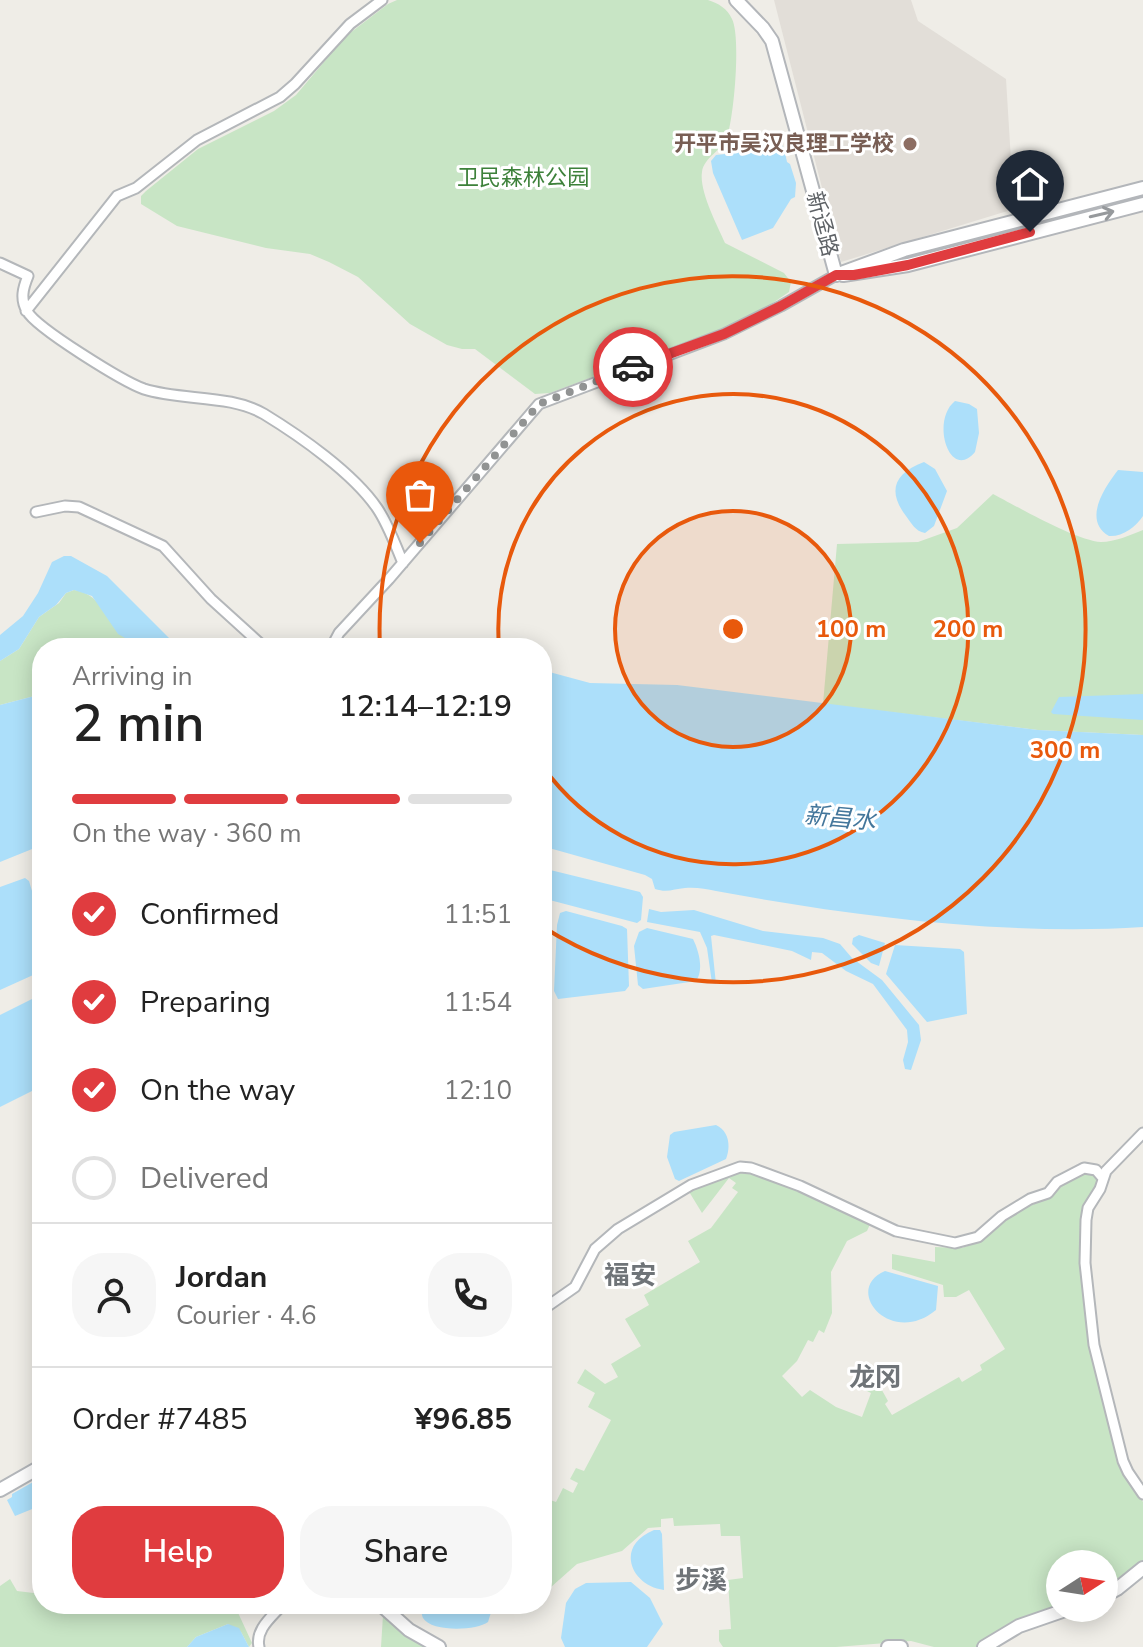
<!DOCTYPE html>
<meta charset="utf-8">
<style>
body{margin:0;font-family:"Nunito Sans","Noto Sans SC",sans-serif;background:#f6f6f6;color:#222;height:100vh;display:flex;flex-direction:column;font-size:30px;white-space:nowrap}
*{box-sizing:border-box;margin:0}
p{font-size:26px;color:#767676}
.icon{flex:none;width:44px;height:44px;fill:none;stroke:currentColor;stroke-width:2;stroke-linecap:round;stroke-linejoin:round}
.map{position:relative;flex:1;overflow:hidden}
.side{position:absolute;left:32px;top:638px;width:520px;height:976px;display:flex;flex-direction:column;background:#fff;border-radius:32px;box-shadow:0 4px 20px #0003}
.side>*{flex:none}
.needle{width:52px;rotate:78deg}
.fabs{position:absolute;left:1046px;top:1550px;display:grid;gap:16px}
.fabs a{display:grid;place-items:center;width:72px;height:72px;border-radius:50%;background:#fff;box-shadow:0 4px 20px #0003;font-size:40px}
.pin{position:absolute;display:grid;place-items:center;width:68px;height:68px;color:#fff;margin:-82px -34px;border-radius:50% 50% 50% 0;rotate:-45deg;box-shadow:0 0 8px #0007}
.pin .icon{rotate:45deg}
.courier{position:absolute;display:grid;place-items:center;width:80px;height:80px;margin:-40px;border:6px solid #e03c3f;border-radius:50%;background:#fff;color:#222;box-shadow:0 2px 10px #0007}
.head em{font-style:normal;font-weight:600}
.head div{display:flex;flex-direction:column-reverse}
.head{display:flex;align-items:center;justify-content:space-between;height:136px;padding:0 40px}
h1{font-size:52px;font-weight:600;line-height:60px}
.bar{display:grid;grid-template-columns:repeat(4,1fr);gap:12px 8px;align-content:center;height:96px;padding:0 40px}
.bar i{height:10px;border-radius:6px;background:#e0e0e0}
.bar .selected{background:#e03c3f}
.bar p{grid-column:span 4}
.line{display:flex;align-items:center;gap:20px;padding:0 40px;border-top:2px solid #e0e0e0}
.line div{flex:1}
.round{display:grid;place-items:center;flex:none;width:84px;height:84px;border-radius:32px;background:#f6f6f6}
ol{padding:0 40px;list-style:none}
li{display:flex;align-items:center;gap:24px;height:88px}
li p{margin-inline-start:auto}
li .icon{padding:8px;border-radius:50%;background:#e03c3f;color:#fff;stroke-width:4}
li:last-child{color:#767676}
li i{width:44px;height:44px;border:4px solid #e0e0e0;border-radius:50%}
.action{display:flex;gap:16px;margin-top:auto;padding:16px 40px}
.action a{flex:1;height:92px;border-radius:32px;background:#e03c3f;color:#fff;font-size:32px;font-weight:600;line-height:92px;text-align:center}
.action a+a{background:#f6f6f6;color:#222}
.map>svg:first-child{display:block}
</style>
<div class="map">
<svg width="1143" height="1647" viewBox="0 0 1143 1647">
<rect width="100%" height="100%" fill="#efede7"/>
<path fill="#e2ded8" d="M774,0H911L918,21L1006,79L1014,209L841,262Z"/>
<path fill="#c8e5c5" d="M397,0H708C719,4 727,8 732,19C741,37 734,116 727,137C722,151 704,157 702,172C699,191 717,225 725,243L784,273L791,282L789,292L761,311L723,328L550,393L535,394L475,349H462L447,345L410,324L358,277L329,262L310,254L266,248L177,226L141,204V196L146,191L198,149L274,111L296,95L346,36L388,4Z
M993,494C1016,506 1077,541 1101,542C1115,542 1130,535 1143,530V735L1038,730L823,704L837,544L918,542L957,528Z
M74,590C97,594 101,608 113,625C118,633 127,637 134,642V648H42V694L0,705V661L19,649L39,617L59,603L66,593Z
M743,1170L800,1189L871,1222L867,1231L847,1241L831,1272L832,1313L824,1333L819,1330L813,1342L808,1340L797,1361L782,1376L802,1397L810,1390L836,1407L862,1417L871,1393L865,1390L869,1381L878,1383L888,1401L885,1404L892,1415L959,1377L962,1382L982,1370L980,1365L1005,1349L969,1290L956,1297H944L943,1285L892,1269V1254L935,1262V1247L962,1248L980,1241L1006,1216L1051,1197L1067,1181L1086,1172L1095,1176L1098,1183L1086,1207L1085,1300L1124,1472L1143,1502V1563L1104,1592V1564H1060V1606L1040,1611L1005,1626L978,1647H934L911,1641L836,1647H723L719,1641V1630L731,1629L728,1580L743,1578L740,1536H721L720,1524L674,1526L673,1518L661,1519V1527L648,1528L622,1551L577,1564L542,1595V1510L550,1500L556,1502L563,1488L573,1493L578,1483L570,1479L576,1468L584,1471L611,1420L588,1407L595,1393L577,1383L585,1369L605,1384L618,1377L611,1364L641,1346L625,1319L649,1305L644,1295L700,1262L688,1241L711,1228L738,1192L732,1188L736,1183L729,1178L702,1213L688,1190Z
M10,1579L17,1591L42,1594V1604H234L252,1643L249,1647L241,1632L228,1624L196,1637L187,1647H0V1586Z
M383,1615L431,1647H381Z"/>
<path fill="#acdffa" d="M778,140L784,148L787,162L790,164L796,183L795,197L791,199L773,228L742,240L713,173L711,161L716,155L725,154L734,146Z
M955,401L969,404L977,409L979,433L975,452C950,482 930,421 955,401Z
M924,462L935,469L947,491L934,526L925,533C915,531 912,524 906,516C887,491 894,473 924,462Z
M1118,470L1143,472V516C1136,527 1122,537 1109,536C1082,520 1105,487 1118,470Z
M64,556H71L107,576L179,648H134V643L118,634L92,596L74,590L66,593L56,605L39,617L19,649L0,661V635L23,616L38,593L52,562Z
M542,670L590,683L677,685L1038,730L1143,735V927C1005,936 852,916 716,891C706,889 696,887 685,888C674,889 667,893 655,889L652,879L645,875L542,846Z
M42,694V845L0,862V705Z
M1143,694V720L1053,714L1051,712L1059,697Z
M542,868L640,892L643,897L641,920L637,923L542,898Z
M25,878L29,881L42,924V971L0,990V887Z
M542,905L552,913L547,993L542,1002Z
M649,909L661,912L694,910L763,931L823,938L840,944L852,958L882,980L919,1025L921,1040L911,1070L905,1069L903,1060L908,1042L907,1030L873,984L846,971L822,953L812,952L811,960L792,951L714,935L711,936L716,984L712,983L707,948L700,932L647,922Z
M566,911L622,926L627,929L629,986L625,991L558,999L554,991L557,925L560,913Z
M647,928L693,939C699,951 704,970 696,981L643,989L638,985L634,946L639,932Z
M859,935L885,943L879,966L871,963L852,944L853,938Z
M895,945L960,949L964,952L967,1014L927,1022L886,974Z
M42,994V1086L0,1107V1015Z
M716,1125C729,1131 731,1146 726,1159L679,1181L675,1179L667,1157L670,1135L674,1132Z
M885,1271L938,1286L936,1310C890,1348 842,1289 885,1271Z
M42,1477V1505L15,1516L7,1500L12,1497V1494Z
M654,1530H660L662,1534L664,1590C631,1586 614,1546 654,1530Z
M631,1582L650,1598L663,1624L647,1647H565L561,1638L566,1603L575,1589L586,1583Z
M420,1604H492L493,1606L488,1622C476,1631 431,1632 423,1618C422,1616 420,1606 420,1604Z
M228,1624L239,1628L249,1647H187L196,1637Z"/>
<g fill="none" stroke-linecap="round" stroke-linejoin="round">
<g stroke="#b4b7ba" stroke-width="13">
<path id="street" d="M0,263L28,276C23,288 20,299 27,311C36,328 124,382 144,389C181,401 230,394 264,414C300,436 353,473 377,508C388,524 395,544 403,563
M26,311L117,196L136,188L197,140L280,97L295,84L350,24L382,0
M36,512L65,506L79,507L163,546L211,599L265,648
M331,648L339,633L389,579L539,404L724,334L781,306L836,275
M1143,1133L1106,1171L1100,1189L1088,1208L1086,1220L1085,1263L1094,1345L1123,1461L1128,1472L1143,1494
M542,1310L575,1287L595,1249L618,1229L691,1185L740,1167L751,1168L800,1186L896,1231L955,1243L978,1237L1002,1216L1030,1199L1048,1193L1057,1182L1084,1168L1096,1170L1102,1177
M259,1647C255,1629 272,1617 283,1604"/>
</g>
<g stroke="#b3b6ba" stroke-width="16">
<path id="secondary" d="M736,0L763,28L772,41L836,275
M836,275L904,250L1143,188
M843,275L908,265L1143,204
M0,1490L42,1466
M1104,1596L1117,1589L1143,1568
M380,1604L409,1630L439,1647
M888,1647H901
M984,1647L1019,1626L1071,1608"/>
</g>
<use href="#street" stroke="#fff" stroke-width="9"/>
<use href="#secondary" stroke="#fff" stroke-width="12"/>
</g>
<defs><path id="oneway-shaft" d="M-6 0H5M1.5-3L5.5 0L1.5 3" fill="none" stroke-width="1.6" stroke-linecap="round" stroke-linejoin="round" transform="scale(2)"/></defs>
<use stroke="#96999c" href="#oneway-shaft" transform="translate(1102 214) rotate(-13)"/>
<g fill="none" stroke-linecap="round" stroke-linejoin="round">
<path stroke="#919393" stroke-width="8" stroke-dasharray="0 14.4" d="M420,543L539,404L633,367"/>
<path stroke="#e03c3f" stroke-width="10" d="M633,367L724,334L781,306L836,275H854L908,265L1030,232"/>
</g>
<circle cx="733" cy="629" r="118" fill="#e8590c" fill-opacity=".12"/>
<g fill="none" stroke="#e8590c" stroke-width="4">
<circle cx="733" cy="629" r="118"/>
<path d="M499 647A235 235 0 1 1 543 767"/>
<path d="M380 647A353 353 0 1 1 543 927"/>
</g>
<circle fill="#8d6e63" stroke="#fff" stroke-width="3" cx="910" cy="144" r="8"/>
<g text-anchor="middle" dominant-baseline="central" stroke-width="6" stroke-linejoin="round" paint-order="stroke">
<g font-size="22" font-weight="bold" fill="#785e54" stroke="#fff" text-anchor="end">
<text x="894" y="144">开平市吴汉良理工学校</text>
</g>
<g font-size="22" fill="#3d813a" stroke="#fff">
<text x="523" y="178">卫民森林公园</text>
</g>
<g font-size="22" fill="#5e6266" stroke="#fff">
<text transform="translate(822 224) rotate(75)">新迳路</text>
</g>
<g font-size="24" font-style="italic" fill="#43769b" stroke="#fff">
<text transform="translate(840 818) rotate(5)">新昌水</text>
</g>
<g font-size="26" font-weight="bold" fill="#6f7478" stroke="#fff">
<text x="630" y="1275">福安</text>
<text x="875" y="1377">龙冈</text>
<text x="701" y="1580">步溪</text>
</g>
</g>
<circle cx="733" cy="629" r="12" fill="#e8590c" stroke="#fff" stroke-width="4"/>
<g font-size="24" text-anchor="middle" font-weight="bold" fill="#e8590c" stroke="#fff" stroke-width="6" stroke-linejoin="round" paint-order="stroke">
<text x="851" y="637">100 m</text>
<text x="968" y="637">200 m</text>
<text x="1065" y="758">300 m</text>
</g>
</svg>
<div class="fabs">
<a><svg class="needle" viewBox="-14 -14 28 28"><path d="M0-13l5 13h-10z" fill="#e53935"/><path d="M0 13l5-13h-10z" fill="#767676"/></svg></a>
</div>
<div class="pin" style="left:420px;top:543px;background:#ea580c"><svg class="icon" aria-label="bag" viewBox="0 0 24 24"><path d="M5 8h14l-1 12H6zM9 8a3 3 0 0 1 6 0"/></svg></div>
<div class="pin" style="left:1030px;top:232px;background:#1f2937"><svg class="icon" aria-label="home" viewBox="0 0 24 24"><path d="M3 11l9-7 9 7M6 9v11h12V9"/></svg></div>
<div class="courier" style="left:633px;top:367px"><svg class="icon" aria-label="car" viewBox="0 0 24 24"><path d="M5 17H2v-5l4-1 3-4h7l3 4 3 1v5h-3M9 17h6M6 11h13"/><circle cx="7" cy="17" r="2"/><circle cx="17" cy="17" r="2"/></svg></div>
<section class="side">
<div class="head"><div><h1>2 min</h1><p>Arriving in</p></div><em>12:14–12:19</em></div>
<div class="bar"><i class="selected"></i><i class="selected"></i><i class="selected"></i><i></i><p>On the way · 360 m</p></div>
<ol>
<li><svg class="icon" aria-label="check" viewBox="0 0 24 24"><path d="M5 12l5 5 9-10"/></svg>Confirmed<p>11:51</p></li>
<li><svg class="icon" aria-label="check" viewBox="0 0 24 24"><path d="M5 12l5 5 9-10"/></svg>Preparing<p>11:54</p></li>
<li><svg class="icon" aria-label="check" viewBox="0 0 24 24"><path d="M5 12l5 5 9-10"/></svg>On the way<p>12:10</p></li>
<li><i></i>Delivered</li>
</ol>
<div class="line" style="height:144px"><a class="round"><svg class="icon" aria-label="person" viewBox="0 0 24 24"><circle cx="12" cy="8" r="4"/><path d="M4 21q1-7 8-7t8 7"/></svg></a><div><b>Jordan</b><p>Courier · 4.6</p></div><a class="round"><svg class="icon" aria-label="phone" viewBox="0 0 24 24"><path d="M5 4h4l2 5-3 2q2 4 5 5l2-3 5 2v4C11 20 4 13 5 4z"/></svg></a></div>
<div class="line" style="height:104px"><div>Order #7485</div><b>¥96.85</b></div>
<div class="action"><a>Help</a><a>Share</a></div>
</section>
</div>
